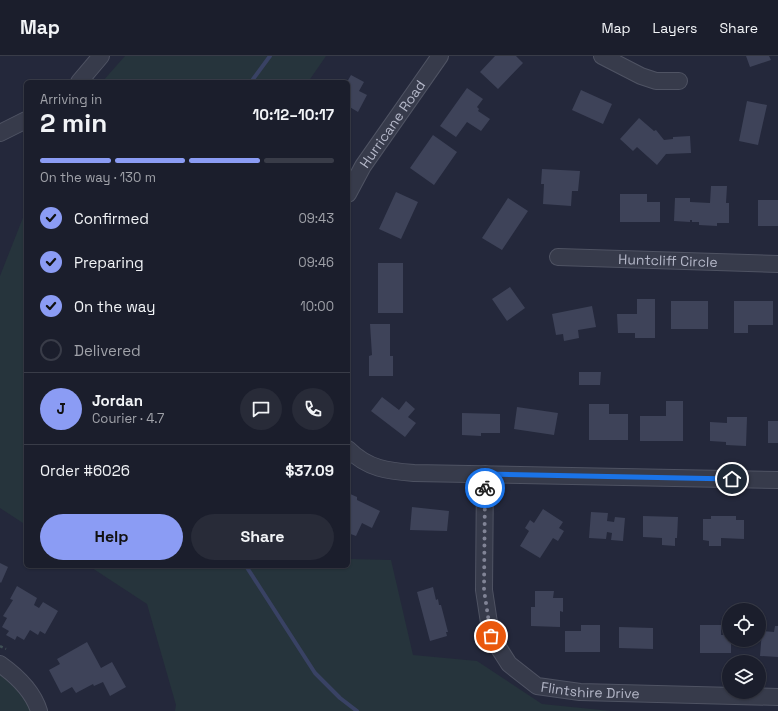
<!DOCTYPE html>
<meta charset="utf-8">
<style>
body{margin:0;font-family:"Space Grotesk",sans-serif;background:#282b38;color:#f1f3f6;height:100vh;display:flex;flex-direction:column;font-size:15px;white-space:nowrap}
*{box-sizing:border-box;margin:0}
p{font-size:13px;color:#a0a2a9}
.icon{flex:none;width:22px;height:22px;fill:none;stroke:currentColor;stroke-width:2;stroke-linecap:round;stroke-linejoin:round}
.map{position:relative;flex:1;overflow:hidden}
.sheet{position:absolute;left:24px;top:24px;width:326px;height:488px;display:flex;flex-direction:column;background:#1b1e2c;border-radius:6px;box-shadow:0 1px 3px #0004,0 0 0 1px #393c48}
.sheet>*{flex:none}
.controls{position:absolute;left:722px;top:547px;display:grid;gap:8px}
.controls a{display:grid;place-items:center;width:44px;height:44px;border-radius:50%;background:#1b1e2c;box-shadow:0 1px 3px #0004,0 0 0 1px #393c48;font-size:20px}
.pin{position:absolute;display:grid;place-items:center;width:34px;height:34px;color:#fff;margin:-17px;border:2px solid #fff;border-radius:50%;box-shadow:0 1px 4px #0007}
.courier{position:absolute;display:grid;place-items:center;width:40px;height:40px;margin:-20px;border:3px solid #1a73e8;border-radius:50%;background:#fff;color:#222;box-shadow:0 1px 5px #0007}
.head em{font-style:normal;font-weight:700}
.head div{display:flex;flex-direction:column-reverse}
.head{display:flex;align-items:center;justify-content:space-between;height:68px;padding:0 16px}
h1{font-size:26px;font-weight:700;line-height:30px}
.bar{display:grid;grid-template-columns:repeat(4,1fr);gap:6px 4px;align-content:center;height:48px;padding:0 16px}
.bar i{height:5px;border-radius:3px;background:#393c48}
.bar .current{background:#8b9cf4}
.bar p{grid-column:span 4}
.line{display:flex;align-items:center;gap:10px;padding:0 16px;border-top:1px solid #393c48}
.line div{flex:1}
.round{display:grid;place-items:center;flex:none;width:42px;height:42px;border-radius:21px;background:#282b38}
ol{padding:0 16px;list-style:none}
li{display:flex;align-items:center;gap:12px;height:44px}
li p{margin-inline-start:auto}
li .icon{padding:4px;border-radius:50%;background:#8b9cf4;color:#111;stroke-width:4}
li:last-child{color:#a0a2a9}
li i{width:22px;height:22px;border:2px solid #393c48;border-radius:50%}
.primary-button{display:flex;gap:8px;margin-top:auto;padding:8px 16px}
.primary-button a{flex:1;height:46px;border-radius:24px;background:#8b9cf4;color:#111;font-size:16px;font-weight:700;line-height:46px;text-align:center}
.primary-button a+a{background:#282b38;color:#f1f3f6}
header{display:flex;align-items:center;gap:24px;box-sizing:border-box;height:56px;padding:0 20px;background:#1b1e2c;border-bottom:1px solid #393c48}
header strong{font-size:19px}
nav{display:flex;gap:22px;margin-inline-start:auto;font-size:14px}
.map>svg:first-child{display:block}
</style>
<header>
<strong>Map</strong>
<nav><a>Map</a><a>Layers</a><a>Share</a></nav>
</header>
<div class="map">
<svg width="778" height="655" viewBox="0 0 778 655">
<rect width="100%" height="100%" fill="#24283b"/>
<path fill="#26343c" d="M125,0H326L308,26H102Z
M26,154V469L0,452V220Z
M348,503L391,504L413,599L477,605L542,648L611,655H175L176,649L147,548L89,510H348Z
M0,616L25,640L32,655H0Z"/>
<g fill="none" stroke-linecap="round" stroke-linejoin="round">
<path stroke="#394264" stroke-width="4" d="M251,26L270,0
M246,510L315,617L340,642L357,655"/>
</g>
<path fill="#3e4359" d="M495,0H516L523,7L498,33L480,16Z
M746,0H769L771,4L750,11Z
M351,19L364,26L359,35L367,39L358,56L348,50L347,26Z
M467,32L483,43L477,51L479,53L478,55L490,63L481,75L467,66L456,81L440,70Z
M581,34L612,48L603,68L572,54Z
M747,45L767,49L758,89L739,85Z
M639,62L654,75L656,74L664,84L673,83V81L690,80L691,97L666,98L657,109L637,91L633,95L620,83Z
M433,79L457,96L434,129L410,112Z
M542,113L580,115L578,135H572L571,150L543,148L544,128H541Z
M711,130H727L726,147H729V167H717V170L699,169V166H692V164H690V166L674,165L675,142H690V146L710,147Z
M396,136L418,146L401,183L379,173Z
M620,138H647V146H660V166H620Z
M508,142L528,155L502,194L482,182Z
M758,144H778V170H758Z
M378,207H403V257H378Z
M510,231L525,252L507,265L492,243Z
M637,243H655V282H635V277H618L617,258H637Z
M671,245H708V273H671Z
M734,245H773V269H748V277H734Z
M592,250L596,271L578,274L579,282L564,285L563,278L556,279L552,258Z
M370,268H390V300H393V320H369V300L372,299Z
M579,316H601L600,329H579Z
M382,341L399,354L406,345L415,353L408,361L416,367L405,381L371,355Z
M666,345H683V385H640V360H666Z
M589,348H609V358H628V384H589Z
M517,351L558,357L554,379L514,373Z
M462,357L500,358V377H481V380L462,379Z
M727,361H747L746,390L726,389V386L710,385V366L727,367Z
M768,365H778V387H768Z
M348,437L357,441V444L380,455L372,472L362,467L356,480L348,477Z
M412,451L449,455L447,475L410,474Z
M543,453L563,466L559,472L564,475L558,485L553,482L540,502L520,490L529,475L525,472L530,464L534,467Z
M591,456L608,457L607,465L614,466L615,461L625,462L623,485L611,484L612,477L607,476L606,483L589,482Z
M643,460L678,461L677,482H675V490L662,489V482L643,481Z
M711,460H736V464H744V483L721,482V490H709V485L703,484V463H711Z
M0,507L8,511L1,527L0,526Z
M17,530L37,542L34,549L39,552L43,546L58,555L45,578L40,575L38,579L30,574L24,584L17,580L15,584L6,579L9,575L2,571L7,562L3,560L13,544L10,543Z
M433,531L436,544L438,543L439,549H441L448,576H446L447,580L430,585L417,536Z
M535,535H554L553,542H563V556L560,555V571L531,570V551H535Z
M581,569H600V596H565V575H581Z
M700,569H721V579H729V584H731V597H700Z
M775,570H778V601L760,600L762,575L774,576Z
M619,571L653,572V593L619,592Z
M87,586L101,612L112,606L126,631L110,640L103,626L94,630L93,628L76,637L72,631L61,637L49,614L60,608L57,603Z"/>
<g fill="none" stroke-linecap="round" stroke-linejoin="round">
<g stroke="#4f5363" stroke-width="18">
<g id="minor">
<path d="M602,0L641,20L656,25H679"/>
<path d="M79,26L101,0"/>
<path d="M0,77L26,64"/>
<path id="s1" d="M348,138L363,110L440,0"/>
<path id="s2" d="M558,201L778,208"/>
<path d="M348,393C368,413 388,415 414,417L778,424"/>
<path id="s3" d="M485,418L484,534L491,580L509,608L537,630L580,636L778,641"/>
<path d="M0,608C17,620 33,635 39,655"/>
</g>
</g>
<path stroke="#405056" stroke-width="2.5" stroke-dasharray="3 3" stroke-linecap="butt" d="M0,590L6,593"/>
<use href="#minor" stroke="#373b4b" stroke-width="16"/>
</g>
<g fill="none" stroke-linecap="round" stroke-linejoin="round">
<path stroke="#818496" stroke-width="4" stroke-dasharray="0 7.2" d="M485,432L484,534L491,580"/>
<path stroke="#1a73e8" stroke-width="5" d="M485,432V418L732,423"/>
</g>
<g text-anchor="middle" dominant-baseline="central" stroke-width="3" stroke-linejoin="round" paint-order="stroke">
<g font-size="14" fill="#b3b6c7" stroke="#1d2030">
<text stroke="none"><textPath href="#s1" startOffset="83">Hurricane Road</textPath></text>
<text stroke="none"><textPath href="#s2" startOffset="110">Huntcliff Circle</textPath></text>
<text stroke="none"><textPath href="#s3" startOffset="285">Flintshire Drive</textPath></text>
</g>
</g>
</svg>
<div class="controls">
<a><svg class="icon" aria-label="locate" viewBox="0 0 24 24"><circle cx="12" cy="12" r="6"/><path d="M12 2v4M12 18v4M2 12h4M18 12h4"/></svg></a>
<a><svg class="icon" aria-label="layers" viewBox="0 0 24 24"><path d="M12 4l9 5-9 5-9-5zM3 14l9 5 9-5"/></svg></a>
</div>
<div class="pin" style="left:491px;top:580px;background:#ea580c"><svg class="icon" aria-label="bag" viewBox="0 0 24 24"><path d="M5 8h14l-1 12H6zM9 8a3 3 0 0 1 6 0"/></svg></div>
<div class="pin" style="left:732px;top:423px;background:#1f2937"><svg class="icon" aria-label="home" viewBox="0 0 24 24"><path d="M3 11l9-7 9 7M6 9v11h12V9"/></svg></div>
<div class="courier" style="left:485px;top:432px"><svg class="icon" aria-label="bike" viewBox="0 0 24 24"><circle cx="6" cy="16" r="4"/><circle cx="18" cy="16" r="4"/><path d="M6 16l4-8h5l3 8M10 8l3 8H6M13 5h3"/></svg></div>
<section class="sheet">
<div class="head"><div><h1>2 min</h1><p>Arriving in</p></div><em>10:12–10:17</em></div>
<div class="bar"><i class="current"></i><i class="current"></i><i class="current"></i><i></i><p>On the way · 130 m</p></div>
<ol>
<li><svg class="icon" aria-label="check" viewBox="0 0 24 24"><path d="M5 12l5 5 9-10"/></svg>Confirmed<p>09:43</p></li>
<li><svg class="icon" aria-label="check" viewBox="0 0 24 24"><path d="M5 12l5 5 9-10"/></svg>Preparing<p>09:46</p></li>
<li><svg class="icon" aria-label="check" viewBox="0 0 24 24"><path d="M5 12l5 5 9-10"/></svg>On the way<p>10:00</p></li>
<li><i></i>Delivered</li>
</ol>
<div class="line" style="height:72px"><b class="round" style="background:#8b9cf4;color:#111">J</b><div><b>Jordan</b><p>Courier · 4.7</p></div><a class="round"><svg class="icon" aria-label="chat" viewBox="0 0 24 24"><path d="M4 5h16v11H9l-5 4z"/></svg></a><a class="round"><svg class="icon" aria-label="phone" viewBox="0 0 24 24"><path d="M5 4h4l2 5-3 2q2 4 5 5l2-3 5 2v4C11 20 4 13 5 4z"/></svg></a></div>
<div class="line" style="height:52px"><div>Order #6026</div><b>$37.09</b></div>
<div class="primary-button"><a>Help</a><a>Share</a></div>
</section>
</div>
